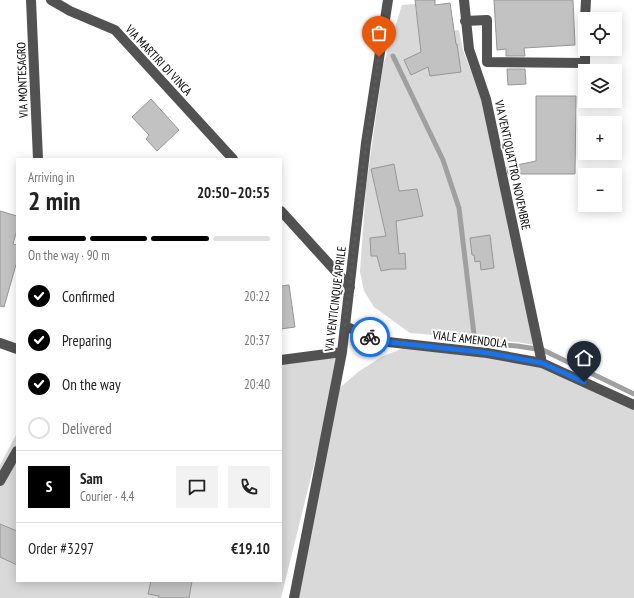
<!DOCTYPE html>
<meta charset="utf-8">
<style>
body{margin:0;font-family:"PT Sans Narrow",sans-serif;background:#f2f2f2;color:#222;height:100vh;display:flex;flex-direction:column;font-size:15px;white-space:nowrap}
*{box-sizing:border-box;margin:0}
p{font-size:13px;color:#767676}
.icon{flex:none;width:22px;height:22px;fill:none;stroke:currentColor;stroke-width:2;stroke-linecap:round;stroke-linejoin:round}
.map{position:relative;flex:1;overflow:hidden}
.details{position:absolute;left:16px;top:158px;width:266px;height:424px;display:flex;flex-direction:column;background:#fff;border-radius:0px;box-shadow:0 2px 10px #0003}
.details>*{flex:none}
.controls{position:absolute;left:578px;top:12px;display:grid;gap:8px}
.controls a{display:grid;place-items:center;width:44px;height:44px;border-radius:0px;background:#fff;box-shadow:0 2px 10px #0003;font-size:20px}
.pin{position:absolute;display:grid;place-items:center;width:34px;height:34px;color:#fff;margin:-41px -17px;border-radius:50% 50% 50% 0;rotate:-45deg;box-shadow:0 0 4px #0007}
.pin .icon{rotate:45deg}
.courier{position:absolute;display:grid;place-items:center;width:40px;height:40px;margin:-20px;border:3px solid #1a73e8;border-radius:50%;background:#fff;color:#222;box-shadow:0 1px 5px #0007}
.summary em{font-style:normal;font-weight:700}
.summary div{display:flex;flex-direction:column-reverse}
.summary{display:flex;align-items:center;justify-content:space-between;height:68px;padding:0 12px}
h1{font-size:26px;font-weight:700;line-height:30px}
.bar{display:grid;grid-template-columns:repeat(4,1fr);gap:6px 4px;align-content:center;height:48px;padding:0 12px}
.bar i{height:5px;border-radius:3px;background:#e0e0e0}
.bar .selected{background:#000}
.bar p{grid-column:span 4}
.line{display:flex;align-items:center;gap:10px;padding:0 12px;border-top:1px solid #e0e0e0}
.line div{flex:1}
.round{display:grid;place-items:center;flex:none;width:42px;height:42px;border-radius:0px;background:#f2f2f2}
ol{padding:0 12px;list-style:none}
li{display:flex;align-items:center;gap:12px;height:44px}
li p{margin-inline-start:auto}
li .icon{padding:4px;border-radius:50%;background:#000;color:#fff;stroke-width:4}
li:last-child{color:#767676}
li i{width:22px;height:22px;border:2px solid #e0e0e0;border-radius:50%}
.map>svg:first-child{display:block}
</style>
<div class="map">
<svg width="634" height="598" viewBox="0 0 634 598">
<rect width="100%" height="100%" fill="#fff"/>
<path fill="#d9d9d9" d="M415,4L419,36L459,30L463,50L482,101L534,345L517,342L410,333L374,307L364,291L360,272L366,187L383,66L402,5Z
M406,347L541,365L634,408V598H296L336,391L358,372L381,357Z
M342,352L281,598H0V465L17,433V581H281V362Z"/>
<g fill="none" stroke-linecap="round" stroke-linejoin="round">
<path stroke="#a0a0a0" stroke-width="5" d="M393,56L443,160L459,208L475,343L517,346L543,350L634,394"/>
</g>
<path fill="#c2c2c2" stroke="#969696" d="M415,0H435V5L450,3L456,44H457L461,72L430,76L428,67L411,75L404,60L421,52Z
M494,0H573L575,45L524,48L525,56H506V49L497,50Z
M507,69H525L526,84L508,85Z
M536,96H576L575,174H508L507,167L536,161Z
M151,99L179,130L157,151L146,139L149,135L132,117Z
M394,164L399,191L417,189L423,216L396,221L399,254L405,253L406,269H391L381,271L377,256H371L370,238L386,236L371,169Z
M0,211L17,216V230L13,244L17,245V261L4,307L0,306Z
M490,235L494,268L481,270L480,261L475,262L474,255H472L470,238Z
M289,285L295,327L281,329V286Z
M0,524L17,531V565L0,557Z
M151,581H192L189,598H158L159,596L148,594Z"/>
<g fill="none" stroke-linecap="round" stroke-linejoin="round">
<path stroke="#525252" stroke-width="10" d="M31,0L38,159
M51,0L70,11L115,30L233,159
M464,0L469,49L486,99L542,363
M585,19L586,0
M465,21L487,20V62L585,63V49
M281,211L350,287
M345,326L379,341L487,353L542,363L634,405
M0,343L17,349
M281,360L342,352
M0,481L17,451
M294,598L342,352L366,143L388,0"/>
</g>
<g fill="none" stroke-linecap="round" stroke-linejoin="round">
<path stroke="#595959" stroke-width="4" stroke-dasharray="0 7.2" d="M370,337L345,326L366,143L379,57"/>
<path stroke="#1a73e8" stroke-width="5" d="M370,337L379,341L488,353L542,363L584,382"/>
</g>
<g text-anchor="middle" dominant-baseline="central" stroke-width="4" stroke-linejoin="round" paint-order="stroke">
<g font-size="12" fill="#000" stroke="#fff">
<text transform="translate(159 60) rotate(47)">VIA MARTIRI DI VINCA</text>
<text transform="translate(22 80) rotate(-92)">VIA MONTESAGRO</text>
<text transform="translate(513 165) rotate(78)">VIA VENTIQUATTRO NOVEMBRE</text>
<text transform="translate(335 299) rotate(-83)">VIA VENTICINQUE APRILE</text>
<text transform="translate(470 339) rotate(7)">VIALE AMENDOLA</text>
</g>
</g>
</svg>
<div class="controls">
<a><svg class="icon" aria-label="locate" viewBox="0 0 24 24"><circle cx="12" cy="12" r="6"/><path d="M12 2v4M12 18v4M2 12h4M18 12h4"/></svg></a>
<a><svg class="icon" aria-label="layers" viewBox="0 0 24 24"><path d="M12 4l9 5-9 5-9-5zM3 14l9 5 9-5"/></svg></a>
<a>+</a>
<a>−</a>
</div>
<div class="pin" style="left:379px;top:57px;background:#ea580c"><svg class="icon" aria-label="bag" viewBox="0 0 24 24"><path d="M5 8h14l-1 12H6zM9 8a3 3 0 0 1 6 0"/></svg></div>
<div class="pin" style="left:584px;top:382px;background:#1f2937"><svg class="icon" aria-label="home" viewBox="0 0 24 24"><path d="M3 11l9-7 9 7M6 9v11h12V9"/></svg></div>
<div class="courier" style="left:370px;top:337px"><svg class="icon" aria-label="bike" viewBox="0 0 24 24"><circle cx="6" cy="16" r="4"/><circle cx="18" cy="16" r="4"/><path d="M6 16l4-8h5l3 8M10 8l3 8H6M13 5h3"/></svg></div>
<section class="details">
<div class="summary"><div><h1>2 min</h1><p>Arriving in</p></div><em>20:50–20:55</em></div>
<div class="bar"><i class="selected"></i><i class="selected"></i><i class="selected"></i><i></i><p>On the way · 90 m</p></div>
<ol>
<li><svg class="icon" aria-label="check" viewBox="0 0 24 24"><path d="M5 12l5 5 9-10"/></svg>Confirmed<p>20:22</p></li>
<li><svg class="icon" aria-label="check" viewBox="0 0 24 24"><path d="M5 12l5 5 9-10"/></svg>Preparing<p>20:37</p></li>
<li><svg class="icon" aria-label="check" viewBox="0 0 24 24"><path d="M5 12l5 5 9-10"/></svg>On the way<p>20:40</p></li>
<li><i></i>Delivered</li>
</ol>
<div class="line" style="height:72px"><b class="round" style="background:#000;color:#fff">S</b><div><b>Sam</b><p>Courier · 4.4</p></div><a class="round"><svg class="icon" aria-label="chat" viewBox="0 0 24 24"><path d="M4 5h16v11H9l-5 4z"/></svg></a><a class="round"><svg class="icon" aria-label="phone" viewBox="0 0 24 24"><path d="M5 4h4l2 5-3 2q2 4 5 5l2-3 5 2v4C11 20 4 13 5 4z"/></svg></a></div>
<div class="line" style="height:52px"><div>Order #3297</div><b>€19.10</b></div>
</section>
</div>
